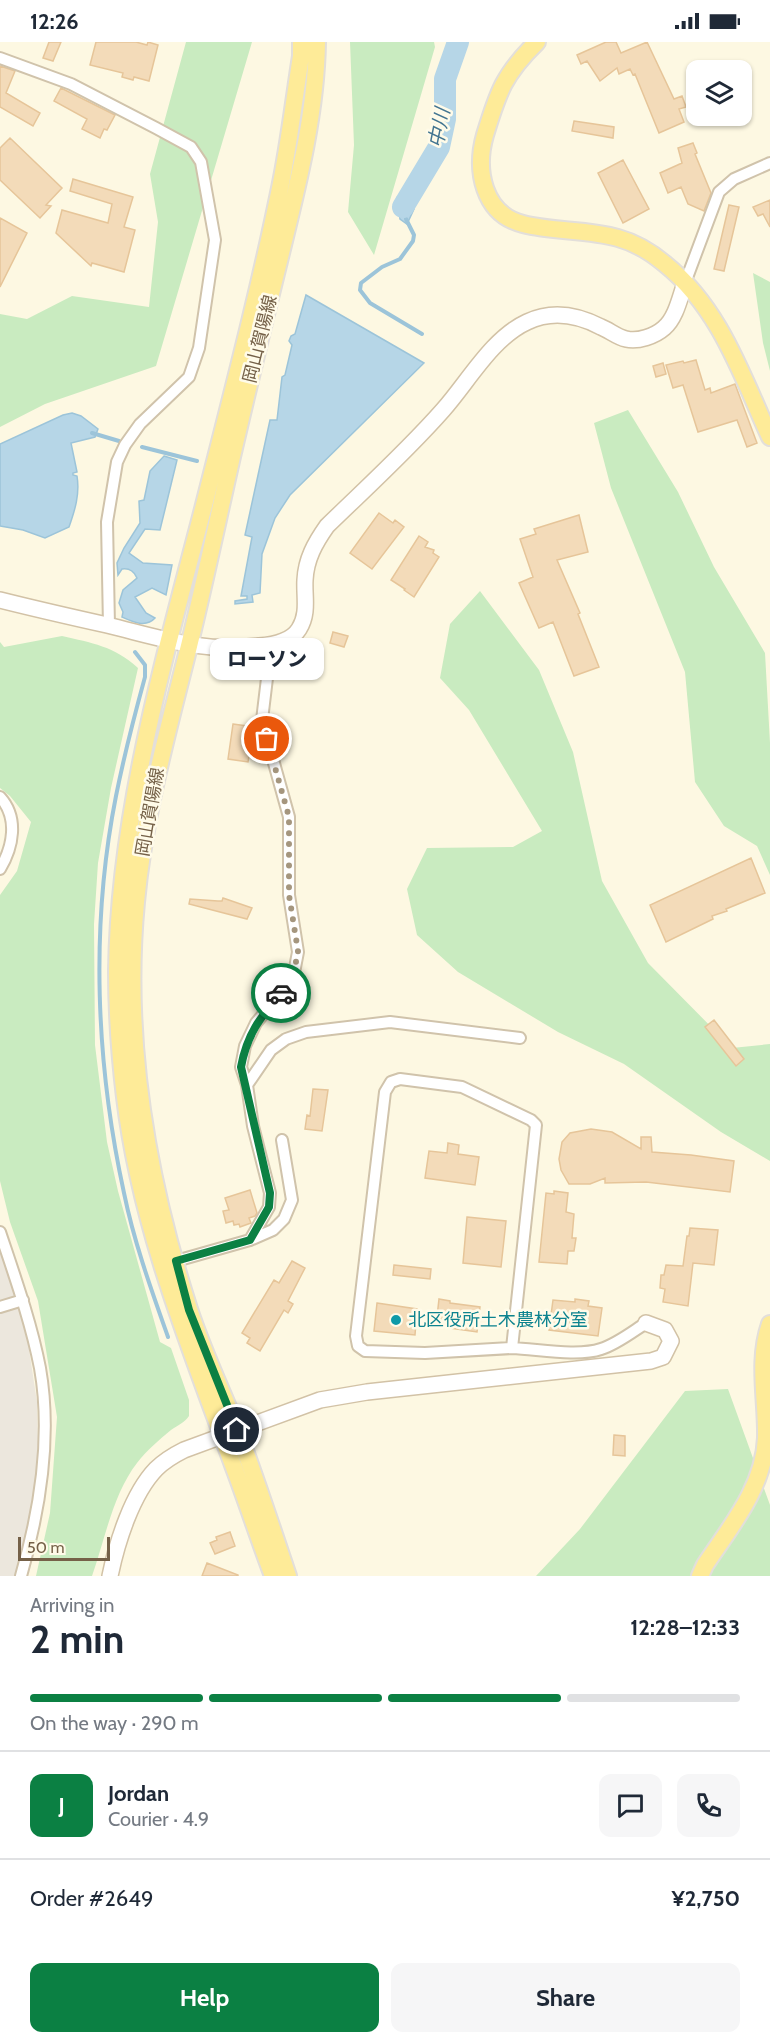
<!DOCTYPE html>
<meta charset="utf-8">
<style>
body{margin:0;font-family:Cabin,"Noto Sans JP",sans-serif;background:#f6f6f7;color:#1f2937;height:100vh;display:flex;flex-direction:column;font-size:22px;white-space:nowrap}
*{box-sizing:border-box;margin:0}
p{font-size:20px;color:#747a83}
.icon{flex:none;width:33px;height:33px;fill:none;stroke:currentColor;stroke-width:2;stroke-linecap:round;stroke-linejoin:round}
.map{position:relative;height:1534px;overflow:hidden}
.side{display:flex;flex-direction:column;background:#fff;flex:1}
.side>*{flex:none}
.tools{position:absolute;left:686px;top:18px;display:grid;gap:12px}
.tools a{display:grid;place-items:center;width:66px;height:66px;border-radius:12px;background:#fff;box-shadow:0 2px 4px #0004;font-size:30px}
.scale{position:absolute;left:18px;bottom:15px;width:92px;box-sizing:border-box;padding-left:6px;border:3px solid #756148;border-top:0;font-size:16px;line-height:21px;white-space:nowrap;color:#756148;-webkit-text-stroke:4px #fffbe9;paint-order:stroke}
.pin{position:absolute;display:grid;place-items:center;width:51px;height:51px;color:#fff;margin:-26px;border:3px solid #fff;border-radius:50%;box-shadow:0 2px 6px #0007}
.courier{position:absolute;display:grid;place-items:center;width:60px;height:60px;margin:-30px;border:4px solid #0b8043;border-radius:50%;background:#fff;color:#222;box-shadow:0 2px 8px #0007}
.bubble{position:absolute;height:42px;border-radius:12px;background:#fff;box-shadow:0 2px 4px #0004;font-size:20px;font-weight:800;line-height:42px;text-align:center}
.head em{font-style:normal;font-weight:800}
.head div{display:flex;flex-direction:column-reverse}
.head{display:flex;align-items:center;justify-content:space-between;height:102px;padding:0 30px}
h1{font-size:39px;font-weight:800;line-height:45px}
.bar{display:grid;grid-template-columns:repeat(4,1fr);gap:9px 6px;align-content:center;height:72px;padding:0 30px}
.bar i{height:8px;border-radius:4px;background:#e0e1e3}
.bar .on{background:#0b8043}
.bar p{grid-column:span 4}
.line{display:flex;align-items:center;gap:15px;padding:0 30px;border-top:2px solid #e0e1e3}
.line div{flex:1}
.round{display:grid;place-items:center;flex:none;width:63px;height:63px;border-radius:12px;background:#f6f6f7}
.cta{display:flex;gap:12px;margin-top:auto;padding:12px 30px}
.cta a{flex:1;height:69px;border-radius:12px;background:#0b8043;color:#fff;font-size:24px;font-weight:800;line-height:69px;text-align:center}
.cta a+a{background:#f6f6f7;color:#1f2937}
.status{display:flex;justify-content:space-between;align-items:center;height:42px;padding:0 30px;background:#fff;direction:ltr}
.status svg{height:16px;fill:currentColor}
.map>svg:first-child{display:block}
</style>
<div class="status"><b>12:26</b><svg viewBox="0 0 49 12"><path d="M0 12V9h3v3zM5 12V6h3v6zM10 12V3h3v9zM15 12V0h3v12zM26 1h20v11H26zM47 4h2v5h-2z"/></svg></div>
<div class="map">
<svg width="770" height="1534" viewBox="0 0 770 1534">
<rect width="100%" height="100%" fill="#fdf8e2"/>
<path fill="#ece7dd" d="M0,1207L15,1249L27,1294L37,1360L38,1401L35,1443L28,1489L15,1534H0Z"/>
<path fill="#c9ebc0" d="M186,0H252L156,324L45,362L0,385V272L27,277L72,254L149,265L158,180L150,132Z
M350,0H434L435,5L374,213L348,170L354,103Z
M753,231L770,240V329L763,301Z
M628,368L678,450L714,525L765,611L770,701V833L757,804L724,784L695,740L685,630L611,446L594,381Z
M480,549L539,628L573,710L602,839L648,921L732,1006L770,1002V1119L721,1090L624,1022L558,990L458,930L417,893L407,847L427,806L513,805L542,789L469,668L440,636L450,582Z
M62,594C92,601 114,604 138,626L111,746L98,821L94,882L95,1003L107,1100L118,1149L160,1300L171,1306L189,1358V1374C184,1381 178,1383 171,1388C159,1398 147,1408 137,1421C113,1452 105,1497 92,1534H36L50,1471L57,1375L38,1259L10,1180L0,1139V853L17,829L31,780L10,754L0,746V600L4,605Z
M728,1347L770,1463V1534H536L580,1487L685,1349Z"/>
<path fill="#b6d6e7" stroke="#9cc4d9" stroke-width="1.5" d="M397,156L414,167L407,182L400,177Z
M306,253L424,321L290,453L275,476L262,512L260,551L252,553L253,560L235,562V559L247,557V554H241L252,495L245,493L270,378H277L282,335L285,333L292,303L289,299L291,294L295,292Z
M72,371L81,374L98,387L95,395L71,401L77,430L73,431V433L77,434C80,452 75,468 69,485L45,496L23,488L0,484V402L63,373Z
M164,414L177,418L160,488L145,487L129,511L143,521L172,523L166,553L152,546L135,555L146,571L155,576C146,586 133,580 122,575L123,570L119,561L123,548L137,536C134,529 130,526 122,527L118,533L117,521L124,506L140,481L139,459L144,458L150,429Z"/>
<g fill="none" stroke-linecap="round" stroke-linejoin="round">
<path stroke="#9cc4d9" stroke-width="4" d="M406,177L414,193L413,199L400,217L382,225L361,241L360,248L370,261L422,292
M92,391L119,399
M142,405L197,419
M135,610L145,623V635C134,675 124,714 116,754C90,885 96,1022 124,1151C134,1200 151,1247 168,1295"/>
<path stroke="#b6d6e7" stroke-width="22" d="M403,165L439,105L445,77V37L458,0"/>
</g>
<path fill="#f3dbb9" stroke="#e6c599" stroke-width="1.5" d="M49,0H61L53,19L43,16Z
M96,0H136L147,3L148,0L158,3L149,39L134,35L133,38L122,35L123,31L90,23Z
M606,0H616L621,11L647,0L674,57L682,54L686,65L679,67L684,80L659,91L635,32L633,33L630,27L619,32L617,26L600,39L587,19L581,22L577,13Z
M0,24L15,29L6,51L40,71L33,84L0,65Z
M61,46L115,73L107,88L104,87L100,96L82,87L87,77L54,59Z
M574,79L614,85L613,96L572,89Z
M10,96L62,146L46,163L51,164L40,176L0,138V106Z
M693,101L697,111L695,112L711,151L704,169L688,162L681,145L668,151L660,131L682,121L678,106Z
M623,118L649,167L623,181L598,131Z
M73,137L133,155L124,185L135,188L124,230L92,221L91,224L56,191L62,168L108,181L112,162L70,149Z
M770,158V185L763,172L758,174L753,165Z
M729,163L739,165L724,229L714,227Z
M0,176L27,191L0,245Z
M696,318L705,348L710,346L711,351L735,342L757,401L747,405L737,378L698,390L683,343L673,346L666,323L683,319L684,321Z
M663,321L666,332L656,335L653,324Z
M379,471L393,481L395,478L404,485L372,527L350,511Z
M579,473L588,510L557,518L580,571L578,572L599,625L574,634L553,580L539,586L519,541L533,535L520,497L536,492L534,487Z
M419,494L428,500L425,505L434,508L433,511L439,515L414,555L404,548L405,547L391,538Z
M333,590L348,594L344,605L330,601Z
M233,682L254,685L248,720L228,717Z
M751,816L765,851L726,867L727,869L712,874L713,877L666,900L650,863Z
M223,856L252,866L247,877L189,862L190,857L218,859H222Z
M714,978L744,1017L736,1024L705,985Z
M313,1047L328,1048L322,1089L305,1087L307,1073L310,1074Z
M591,1087L612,1090L641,1107V1095H651L652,1110L691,1113L734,1119L730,1150L646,1140L605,1141V1136L590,1142H569L561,1128L559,1117L562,1100L570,1091Z
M448,1101L459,1103L458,1112L479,1115L475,1143L425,1136L429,1109L447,1111Z
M250,1148L257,1171L255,1174L249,1176L251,1181L240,1185L239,1182L234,1183L233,1179L226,1181L223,1169L229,1168L225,1156Z
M554,1149L568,1151L566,1170L574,1172L572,1196H576L574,1209H568L567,1222L539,1220L546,1151L554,1152Z
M467,1175L506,1179L501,1225L463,1221Z
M690,1186L718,1188L714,1223L693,1221L688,1264L663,1260L665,1247L660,1246L661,1233H664L666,1223L683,1224L687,1194H689Z
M292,1219L305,1226L288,1259L293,1262L288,1271L284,1268L260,1309L247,1301L250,1296L242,1291L274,1238L279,1241Z
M394,1223L431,1227L430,1237L393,1233Z
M439,1257L450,1259V1261L480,1265L477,1290L436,1284Z
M575,1257L589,1259L588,1264L602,1266L598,1294L549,1288L553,1258L575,1260Z
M377,1261L417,1267L415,1293L374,1289Z
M614,1393L625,1394V1414L613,1413Z
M230,1490L235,1504L215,1512L210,1501L217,1498L216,1495Z
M207,1521L238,1533V1534H202Z"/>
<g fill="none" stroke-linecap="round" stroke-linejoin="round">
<g stroke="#d0c3ab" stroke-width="14">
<path id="street" d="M0,16L71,42L156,86L191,105L201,120L215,198L199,306L189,335L140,382L125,403L117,420L107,480L109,584
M685,241L719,150L734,137L770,121
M0,755C19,776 13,805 0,827
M400,1037L462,1045L531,1078L536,1083L512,1306L425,1311L365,1309L358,1304L356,1294L385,1050L391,1040Z
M247,1043L271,1008L286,997L306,990L390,980L520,996
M0,1190C15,1235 31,1280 40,1326C52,1394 40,1468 21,1534
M250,1198L273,1188L284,1177L292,1158L282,1098
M176,1219L250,1198L269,1165L270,1151L253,1084L247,1043L241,1025L245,1004L256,981L293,936L298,910L289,853V775L262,678L271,603
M0,1265L23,1258
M512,1306C538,1307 577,1315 601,1307C617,1302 632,1290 646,1281"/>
</g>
<g stroke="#d2c2a6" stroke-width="18">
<path id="secondary" d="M0,558C36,567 71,575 107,583C161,596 202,611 259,604C273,603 291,600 299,587C309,571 304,555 305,538C306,517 315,501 327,484C366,446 407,409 443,368C468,340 492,296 527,280C552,268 578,273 601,285C609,288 617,295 626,297C638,300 655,294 664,286C676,276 680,255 685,241
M110,1534C117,1500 132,1452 156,1427C164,1419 174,1413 184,1408L320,1358L367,1350L651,1319L663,1315L671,1299L665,1288L646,1281"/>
</g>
<g stroke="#e3dfda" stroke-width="20">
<path id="primary" d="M537,0C504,32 498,50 485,93C475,128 483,172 523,182C554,190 587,187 618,196C636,201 651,210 665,222C720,266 742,334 770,395
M273,1534C259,1497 247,1460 233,1423C189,1303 140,1183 125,1055C120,1014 117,971 117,929C119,772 164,618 203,467C230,360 258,254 280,146C289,103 294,58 301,14V0
M288,1534C271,1484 255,1434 236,1384C220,1345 202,1307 189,1267C147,1137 123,997 136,860C144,773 168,689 189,604C204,543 217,481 231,419C247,349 264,280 281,211C298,142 316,71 317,0
M700,1534L705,1523C731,1484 764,1445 766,1396C767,1359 757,1319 770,1282"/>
</g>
<use href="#street" stroke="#fff" stroke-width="10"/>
<use href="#secondary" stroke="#fff" stroke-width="15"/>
<use href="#primary" stroke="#feeb98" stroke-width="16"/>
</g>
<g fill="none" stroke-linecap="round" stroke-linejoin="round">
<path stroke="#a5967e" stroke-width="6" stroke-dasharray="0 10.8" d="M267,697L289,775V853L298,909L293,936L281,951"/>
<path stroke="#0b8043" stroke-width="8" d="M237,1388L189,1268L176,1219L250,1198L269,1165L270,1151L241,1025C247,992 260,976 281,951"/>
</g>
<circle fill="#0f9aa8" stroke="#fffbe9" stroke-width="2" cx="396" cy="1278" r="6"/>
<g text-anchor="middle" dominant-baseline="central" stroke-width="5" stroke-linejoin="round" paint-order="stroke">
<g font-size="18" fill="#756148" stroke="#fffbe9">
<text transform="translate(260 297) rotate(-76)">岡山賀陽線</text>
<text transform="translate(150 770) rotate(-80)">岡山賀陽線</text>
</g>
<g font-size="18" fill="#0d838f" stroke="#fffbe9" text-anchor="start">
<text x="408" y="1278">北区役所土木農林分室</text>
</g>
<g font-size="20" font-style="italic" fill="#437591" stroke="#fffbe9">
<text transform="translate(439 86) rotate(-79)">中川</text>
</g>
</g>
</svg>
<div class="tools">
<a><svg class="icon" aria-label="layers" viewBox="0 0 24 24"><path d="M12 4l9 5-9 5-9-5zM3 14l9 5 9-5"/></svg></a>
</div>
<div class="scale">50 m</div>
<div class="pin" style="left:267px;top:697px;background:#ea580c"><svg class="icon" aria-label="bag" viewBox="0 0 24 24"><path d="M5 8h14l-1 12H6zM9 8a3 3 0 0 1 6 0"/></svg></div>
<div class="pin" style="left:237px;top:1388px;background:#1f2937"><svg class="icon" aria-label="home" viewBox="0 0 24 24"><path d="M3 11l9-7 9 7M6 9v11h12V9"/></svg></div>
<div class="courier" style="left:281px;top:951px"><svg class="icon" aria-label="car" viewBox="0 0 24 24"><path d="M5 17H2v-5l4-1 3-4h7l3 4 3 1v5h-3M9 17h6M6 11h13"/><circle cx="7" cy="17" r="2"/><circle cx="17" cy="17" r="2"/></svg></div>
<div class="bubble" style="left:210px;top:596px;width:114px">ローソン</div>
</div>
<section class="side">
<div class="head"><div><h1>2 min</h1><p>Arriving in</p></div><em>12:28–12:33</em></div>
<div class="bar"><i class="on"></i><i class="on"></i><i class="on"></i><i></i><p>On the way · 290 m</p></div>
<div class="line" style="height:108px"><b class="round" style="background:#0b8043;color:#fff">J</b><div><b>Jordan</b><p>Courier · 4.9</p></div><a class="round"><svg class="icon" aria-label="chat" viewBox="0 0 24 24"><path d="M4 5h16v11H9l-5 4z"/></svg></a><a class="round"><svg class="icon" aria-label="phone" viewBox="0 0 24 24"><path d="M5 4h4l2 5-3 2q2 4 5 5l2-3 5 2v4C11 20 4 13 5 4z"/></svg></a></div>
<div class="line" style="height:78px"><div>Order #2649</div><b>¥2,750</b></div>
<div class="cta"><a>Help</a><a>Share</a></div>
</section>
